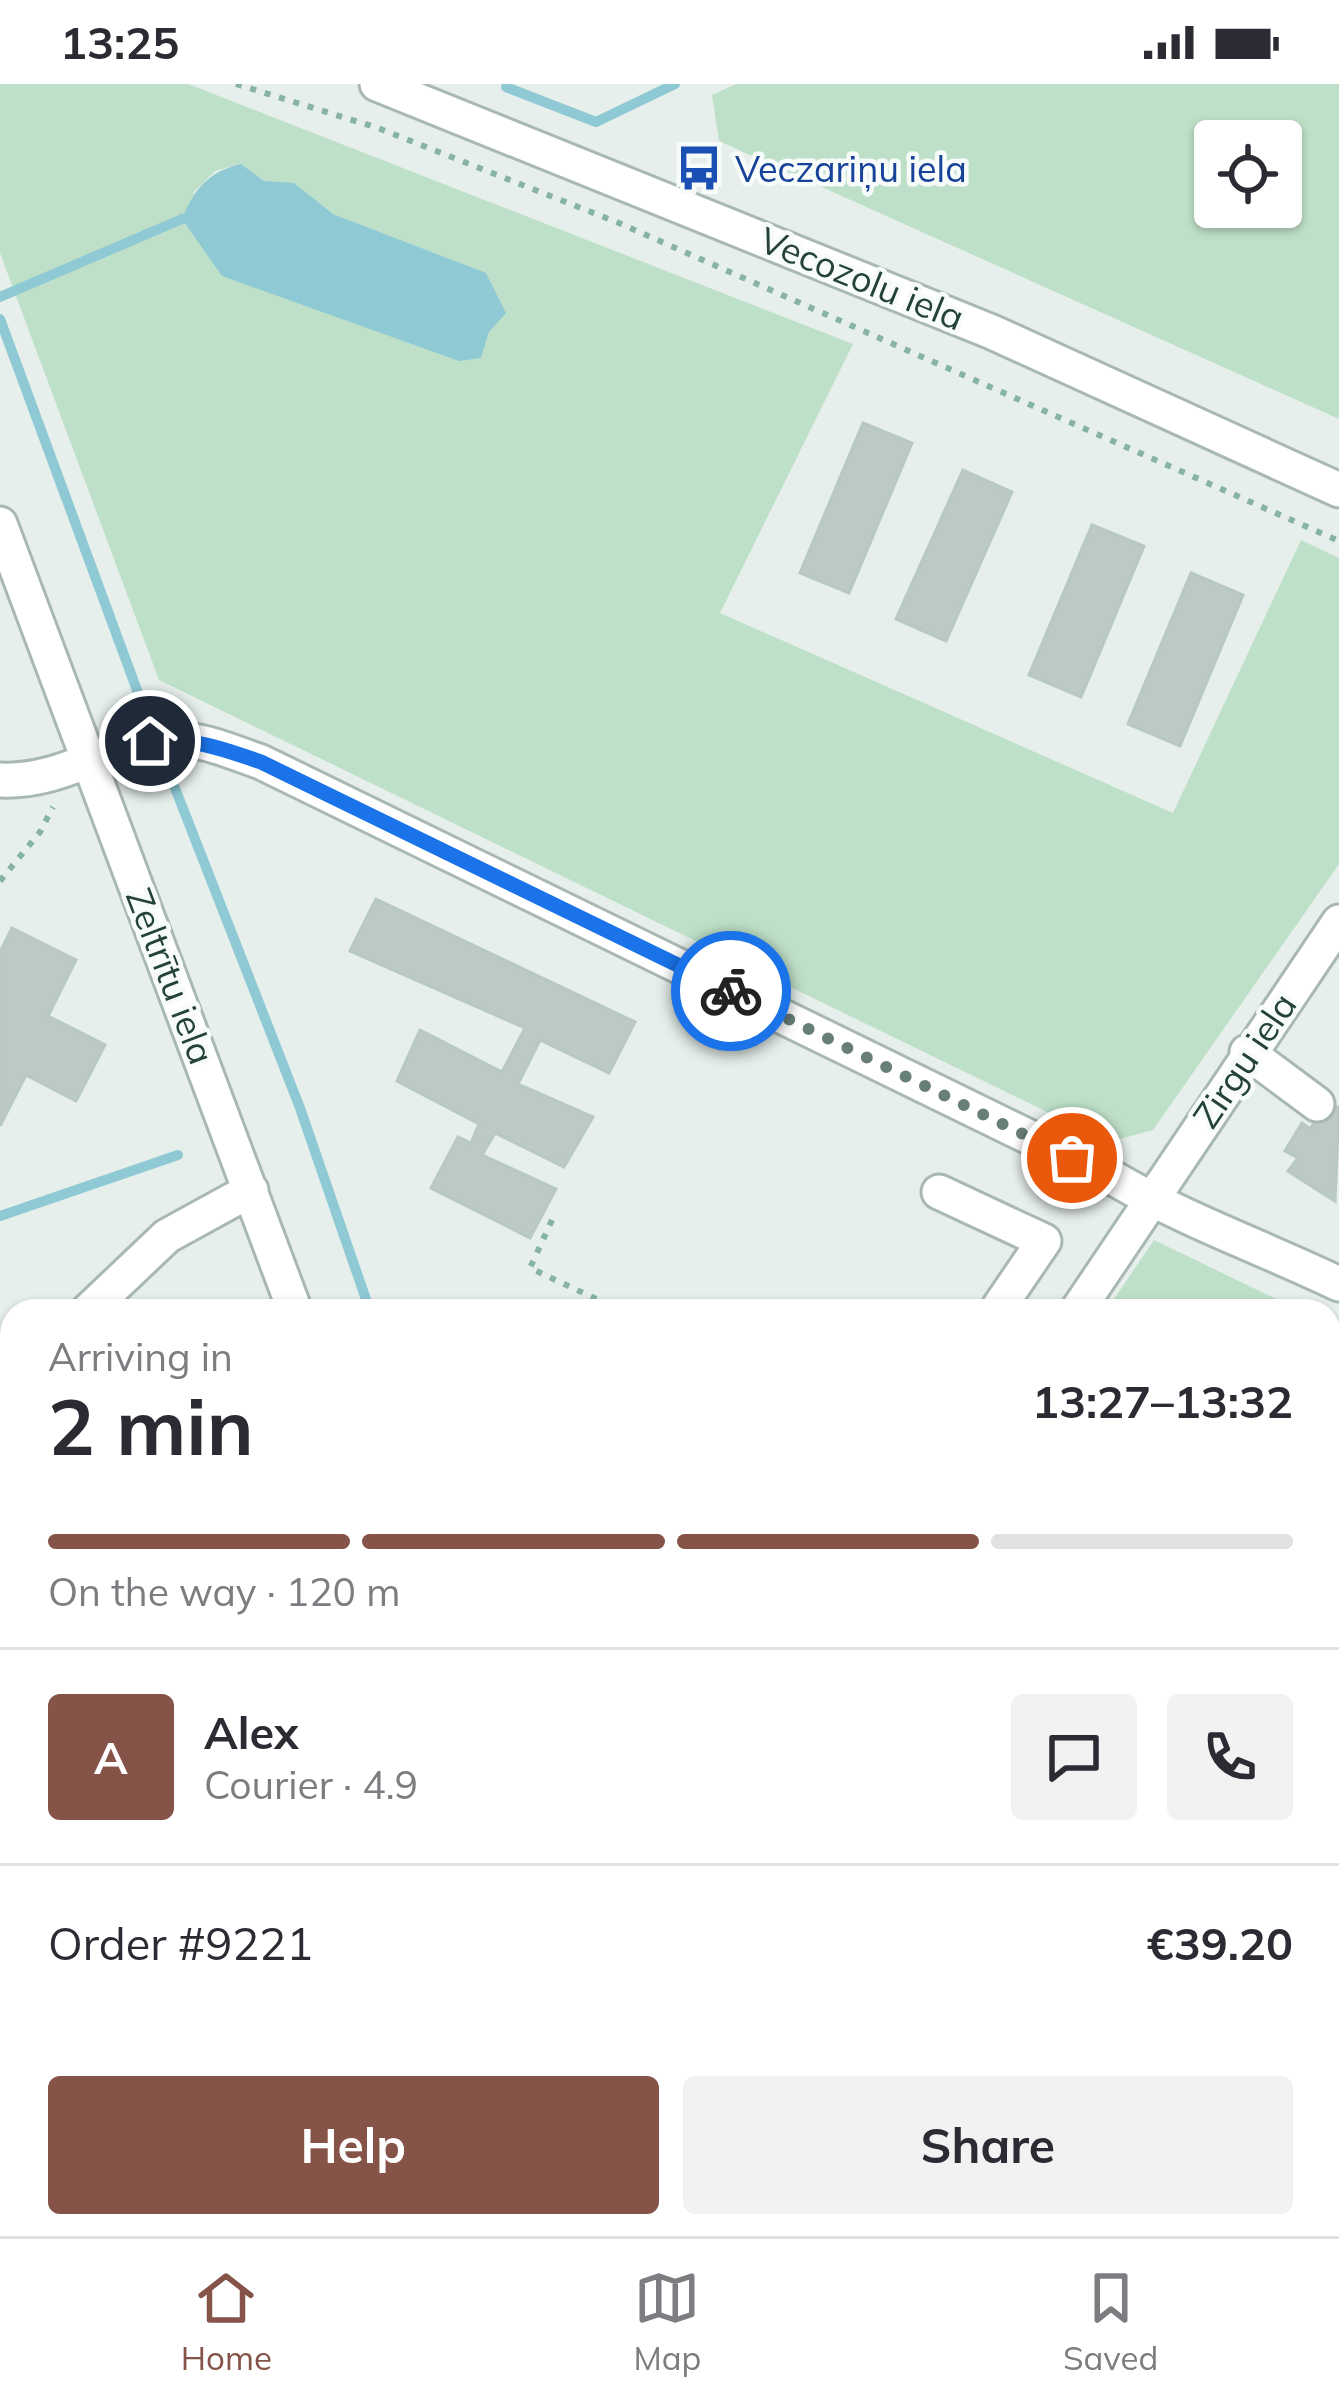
<!DOCTYPE html>
<meta charset="utf-8">
<style>
body{margin:0;font-family:Mulish,sans-serif;background:#f2f2f3;color:#2b2b33;height:100vh;display:flex;flex-direction:column;font-size:45px;white-space:nowrap}
*{box-sizing:border-box;margin:0}
p{font-size:39px;color:#7c7c81}
.icon{flex:none;width:66px;height:66px;fill:none;stroke:currentColor;stroke-width:2;stroke-linecap:round;stroke-linejoin:round}
.map{position:relative;flex:1;overflow:hidden}
.sheet{position:absolute;left:0px;top:1215px;width:1341px;height:939px;display:flex;flex-direction:column;background:#fff;border-radius:36px 36px 0 0;box-shadow:0 3px 9px #0004}
.sheet>*{flex:none}
.fabs{position:absolute;left:1194px;top:36px;display:grid;gap:24px}
.fabs a{display:grid;place-items:center;width:108px;height:108px;border-radius:12px;background:#fff;box-shadow:0 3px 9px #0004;font-size:60px}
.pin{position:absolute;display:grid;place-items:center;width:102px;height:102px;color:#fff;margin:-51px;border:6px solid #fff;border-radius:50%;box-shadow:0 3px 12px #0007}
.courier{position:absolute;display:grid;place-items:center;width:120px;height:120px;margin:-60px;border:9px solid #1a73e8;border-radius:50%;background:#fff;color:#222;box-shadow:0 3px 15px #0007}
.headline em{font-style:normal;font-weight:700}
.headline div{display:flex;flex-direction:column-reverse}
.headline{display:flex;align-items:center;justify-content:space-between;height:204px;padding:0 48px}
h1{font-size:78px;font-weight:700;line-height:90px}
.bar{display:grid;grid-template-columns:repeat(4,1fr);gap:18px 12px;align-content:center;height:144px;padding:0 48px}
.bar i{height:15px;border-radius:9px;background:#e1e1e2}
.bar .active{background:#855347}
.bar p{grid-column:span 4}
.line{display:flex;align-items:center;gap:30px;padding:0 48px;border-top:3px solid #e1e1e2}
.line div{flex:1}
.round{display:grid;place-items:center;flex:none;width:126px;height:126px;border-radius:12px;background:#f2f2f3}
.action{display:flex;gap:24px;margin-top:auto;padding:24px 48px}
.action a{flex:1;height:138px;border-radius:12px;background:#855347;color:#fff;font-size:48px;font-weight:700;line-height:138px;text-align:center}
.action a+a{background:#f2f2f3;color:#2b2b33}
.status{display:flex;justify-content:space-between;align-items:center;height:84px;padding:0 60px;background:#fff;direction:ltr}
.status svg{height:33px;fill:currentColor}
.tabs{display:flex;justify-content:space-around;align-items:center;height:168px;border-top:3px solid #e1e1e2;background:#fff;font-size:33px;color:#7c7c81}
.tabs a{display:grid;justify-items:center;gap:6px}
.tabs .active{color:#855347}
.map>svg:first-child{display:block}
</style>
<div class="status"><b>13:25</b><svg viewBox="0 0 49 12"><path d="M0 12V9h3v3zM5 12V6h3v6zM10 12V3h3v9zM15 12V0h3v12zM26 1h20v11H26zM47 4h2v5h-2z"/></svg></div>
<div class="map">
<svg width="1339" height="2152" viewBox="0 0 1339 2152">
<rect width="100%" height="100%" fill="#e6efeb"/>
<path fill="#bfe0c8" fill-rule="evenodd" d="M0,0H188L853,260L720,529L1173,729L1301,456L1339,474V780L1153,1046L1109,1058L159,596L0,169ZM241,80L264,97L294,100L333,130L485,189L505,229L489,248L481,274L193,109L215,87Z
M736,0H1339V335L719,57L712,11ZM1281,57V123H1215V57Z
M1154,1156L1301,1227H1106Z
M1329,1240L1339,1245V1964L1329,1953Z
M731,2142H1058L1051,2152H735Z"/>
<path fill="#8ec9d4" d="M241,80L264,97L294,99L333,130L486,189L506,229L489,248L481,274L459,277L222,192L182,135C195,104 208,88 241,80Z"/>
<g fill="none" stroke-linecap="round" stroke-linejoin="round">
<path stroke="#8ec9d4" stroke-width="10" d="M506,3L596,38L675,0
M0,213L182,135
M0,235L141,617
M175,704L300,1024L370,1227
M0,1132L178,1071
M680,2142L683,2152"/>
</g>
<path fill="#bbcac4" stroke="#b8c9c2" stroke-width="3" d="M863,339L912,359L849,509L800,489Z
M963,386L1012,408L946,557L896,535Z
M1092,441L1144,462L1081,613L1029,591Z
M1191,489L1243,511L1180,662L1128,640Z
M376,815L635,938L609,989L540,956L518,1000L593,1033L564,1083L495,1049L482,1071L556,1105L530,1154L431,1104L458,1053L471,1059L479,1040L397,997L420,946L502,988L525,944L350,867Z
M12,844L76,876L48,932L105,961L76,1017L26,991L0,1042V868Z
M1328,1018L1339,1024L1335,1117L1288,1087L1298,1074L1285,1067L1302,1039L1310,1045Z
M20,2142H67L70,2152H0V2147Z
M346,2142H433L436,2152H349Z"/>
<g fill="none" stroke-linecap="round" stroke-linejoin="round">
<g stroke="#a8b8b2" stroke-width="39">
<path id="minor" d="M377,0L992,248L1339,406
M0,440L295,1227
M0,696C66,699 109,657 171,655C201,654 232,668 261,678L1115,1095C1187,1137 1264,1164 1339,1200
M1247,968L1317,1020
M939,1108L1044,1157L999,1223L1005,1227
M88,1227L167,1152L251,1106
M1077,1227L1339,838
M0,1316L12,1304
M0,1537L12,1578
M0,1991L12,1987
M183,2142L186,2152
M605,2142L608,2152"/>
</g>
<path stroke="#86b3a5" stroke-width="6" stroke-dasharray="6 9" stroke-linecap="butt" d="M236,0L378,44L619,139L1339,457
M0,797L40,748L53,723
M552,1136L530,1184L622,1227
M0,1371L12,1412
M0,1826L12,1866
M0,2041L12,2036
M95,2142L98,2152
M234,2142L237,2152
M321,2142L324,2152
M461,2142L464,2152
M261,2152L293,2142"/>
<use href="#minor" stroke="#fff" stroke-width="33"/>
</g>
<g fill="none" stroke-linecap="round" stroke-linejoin="round">
<path stroke="#687f78" stroke-width="12" stroke-dasharray="0 21.6" d="M731,907L1072,1074"/>
<path stroke="#1a73e8" stroke-width="15" d="M150,657C190,653 223,665 261,678L731,907"/>
</g>
<defs>
<g id="bus-bare" transform="scale(3.6)"><path d="M-5-6H5V4H4V6H2V4H-2V6H-4V4H-5ZM-3.5-4V0h7V-4ZM-3.5 1.2v1.5H-2V1.2ZM2 1.2v1.5H3.5V1.2Z" fill="#1a4fb4" stroke="#f7fbf9" stroke-width="2.5" paint-order="stroke"/></g>
</defs>
<g fill-rule="evenodd">
<use href="#bus-bare" x="699" y="84"/>
</g>
<g text-anchor="middle" dominant-baseline="central" stroke-width="9" stroke-linejoin="round" paint-order="stroke">
<g font-size="36" fill="#164399" stroke="#f7fbf9" text-anchor="start">
<text x="735" y="84">Veczariņu iela</text>
</g>
<g font-size="36" fill="#24423a" stroke="#f7fbf9">
<text transform="translate(862 194) rotate(22)">Vecozolu iela</text>
<text transform="translate(171 892) rotate(69)">Zeltrītu iela</text>
<text transform="translate(1244 976) rotate(-56)">Zirgu iela</text>
</g>
</g>
</svg>
<div class="fabs">
<a><svg class="icon" aria-label="locate" viewBox="0 0 24 24"><circle cx="12" cy="12" r="6"/><path d="M12 2v4M12 18v4M2 12h4M18 12h4"/></svg></a>
</div>
<div class="pin" style="left:1072px;top:1074px;background:#ea580c"><svg class="icon" aria-label="bag" viewBox="0 0 24 24"><path d="M5 8h14l-1 12H6zM9 8a3 3 0 0 1 6 0"/></svg></div>
<div class="pin" style="left:150px;top:657px;background:#1f2937"><svg class="icon" aria-label="home" viewBox="0 0 24 24"><path d="M3 11l9-7 9 7M6 9v11h12V9"/></svg></div>
<div class="courier" style="left:731px;top:907px"><svg class="icon" aria-label="bike" viewBox="0 0 24 24"><circle cx="6" cy="16" r="4"/><circle cx="18" cy="16" r="4"/><path d="M6 16l4-8h5l3 8M10 8l3 8H6M13 5h3"/></svg></div>
<section class="sheet">
<div class="headline"><div><h1>2 min</h1><p>Arriving in</p></div><em>13:27–13:32</em></div>
<div class="bar"><i class="active"></i><i class="active"></i><i class="active"></i><i></i><p>On the way · 120 m</p></div>
<div class="line" style="height:216px"><b class="round" style="background:#855347;color:#fff">A</b><div><b>Alex</b><p>Courier · 4.9</p></div><a class="round"><svg class="icon" aria-label="chat" viewBox="0 0 24 24"><path d="M4 5h16v11H9l-5 4z"/></svg></a><a class="round"><svg class="icon" aria-label="phone" viewBox="0 0 24 24"><path d="M5 4h4l2 5-3 2q2 4 5 5l2-3 5 2v4C11 20 4 13 5 4z"/></svg></a></div>
<div class="line" style="height:156px"><div>Order #9221</div><b>€39.20</b></div>
<div class="action"><a>Help</a><a>Share</a></div>
</section>
</div>
<nav class="tabs">
<a class="active"><svg class="icon" aria-label="home" viewBox="0 0 24 24"><path d="M3 11l9-7 9 7M6 9v11h12V9"/></svg>Home</a>
<a><svg class="icon" aria-label="map" viewBox="0 0 24 24"><path d="M3 6l6-2 6 2 6-2v14l-6 2-6-2-6 2zM9 4v14M15 6v14"/></svg>Map</a>
<a><svg class="icon" aria-label="saved" viewBox="0 0 24 24"><path d="M7 4h10v16l-5-4-5 4z"/></svg>Saved</a>
</nav>
